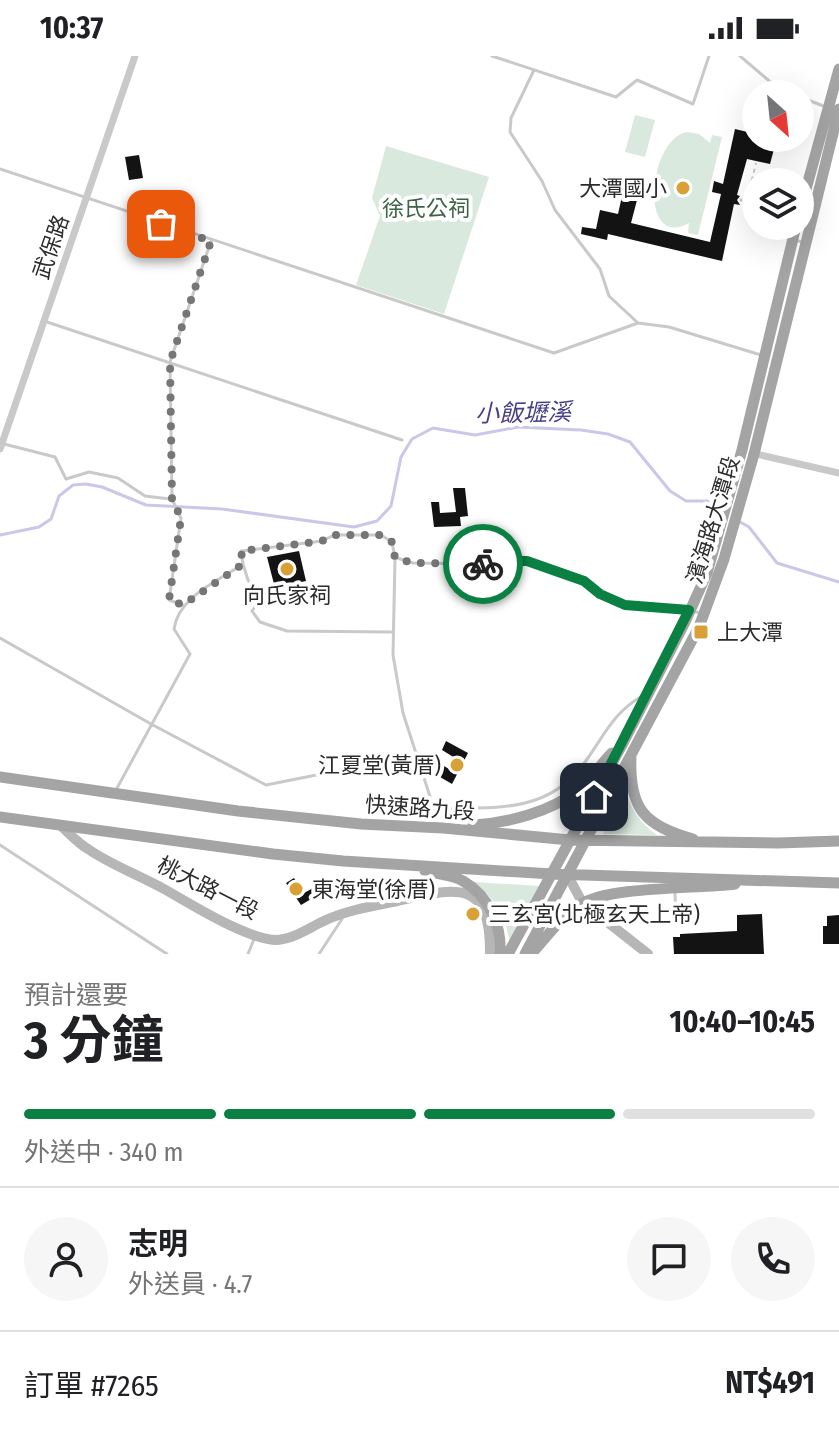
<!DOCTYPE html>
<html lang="zh-TW">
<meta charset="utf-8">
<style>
body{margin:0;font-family:"Fira Sans Condensed","Noto Sans TC",sans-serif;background:#f6f6f6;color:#202124;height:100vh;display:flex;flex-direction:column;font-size:30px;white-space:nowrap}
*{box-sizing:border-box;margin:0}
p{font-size:26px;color:#757577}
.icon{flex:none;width:44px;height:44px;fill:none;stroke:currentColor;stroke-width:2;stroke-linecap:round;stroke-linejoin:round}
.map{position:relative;height:898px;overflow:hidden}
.sheet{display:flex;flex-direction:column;background:#fff;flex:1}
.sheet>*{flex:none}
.needle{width:52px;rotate:153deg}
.controls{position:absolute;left:742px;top:24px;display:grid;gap:16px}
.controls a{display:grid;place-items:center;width:72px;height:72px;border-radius:50%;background:#fff;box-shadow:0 8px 32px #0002;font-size:40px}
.pin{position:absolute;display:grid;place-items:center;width:68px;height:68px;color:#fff;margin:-34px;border-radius:16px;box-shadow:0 4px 12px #0006}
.courier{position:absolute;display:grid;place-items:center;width:80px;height:80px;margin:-40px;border:6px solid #0b8043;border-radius:50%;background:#fff;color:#222;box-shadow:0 2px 10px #0007}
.overview em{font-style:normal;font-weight:700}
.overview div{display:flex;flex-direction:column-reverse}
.overview{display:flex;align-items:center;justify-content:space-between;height:136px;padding:0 24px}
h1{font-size:52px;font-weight:700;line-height:60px}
.bar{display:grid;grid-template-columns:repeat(4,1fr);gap:12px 8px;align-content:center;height:96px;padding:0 24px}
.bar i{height:10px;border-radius:6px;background:#e0e0e0}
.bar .selected{background:#0b8043}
.bar p{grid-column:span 4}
.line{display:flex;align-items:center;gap:20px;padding:0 24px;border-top:2px solid #e0e0e0}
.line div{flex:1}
.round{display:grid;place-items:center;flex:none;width:84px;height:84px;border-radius:42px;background:#f6f6f6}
.status{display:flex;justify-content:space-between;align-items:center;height:56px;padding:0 40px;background:#fff;direction:ltr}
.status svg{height:22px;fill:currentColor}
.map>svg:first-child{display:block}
</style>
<div class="status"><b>10:37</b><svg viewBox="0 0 49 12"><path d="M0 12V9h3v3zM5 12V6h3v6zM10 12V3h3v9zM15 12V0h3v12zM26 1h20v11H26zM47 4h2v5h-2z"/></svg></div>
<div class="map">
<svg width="839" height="898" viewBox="0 0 839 898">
<rect width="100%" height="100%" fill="#fff"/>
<path fill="#dae9dd" d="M635,59L655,64L645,101L625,96Z
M687,76L699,78L710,87L712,79L722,81L698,179L688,177L689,167C638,195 648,83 687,76Z
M386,90L489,121L444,258L356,229L380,160L372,142Z
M624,733C632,752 639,767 657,779L603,778Z
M474,826L539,830L511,891C504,858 500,849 474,826Z"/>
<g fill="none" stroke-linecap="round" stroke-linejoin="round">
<path stroke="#cbc7e8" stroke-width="3" d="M740,466L749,471L777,507L839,526
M0,479L39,471L51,463L59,440L73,429L86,428L102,431L146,449L222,453L354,471L377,465L391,450L401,401L412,383L433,372L475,379L518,371L581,374L608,378L630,386L670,435L686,445H707L720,453"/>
</g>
<path fill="#131313" d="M735,73L756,78V82H777L770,108L747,103L737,139L740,140L737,144L740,149L734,148L722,205L608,178L607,184L581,178L582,171L596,173L600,154L618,158L626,122L642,125L631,167L710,186L721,138L712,136L714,125L723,128Z
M139,99L143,122L129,124L125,101Z
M453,432H465L468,460L460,461L461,470L434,471L431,446H439L440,457L456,456Z
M299,495L306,525L275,532L267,501Z
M446,685L468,697L452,728L428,714L434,704L449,713L455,702L442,694Z
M333,821L338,827L301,849L286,827L294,822L304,837Z
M762,858L764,898H674L673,881H680V878L737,875V859Z
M839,859V888H823V870H827V860Z"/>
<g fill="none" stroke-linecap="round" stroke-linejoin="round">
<path stroke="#c9c9c9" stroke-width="2" stroke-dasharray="4 4" stroke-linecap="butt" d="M748,140L756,107"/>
<path stroke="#c9c9c9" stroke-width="3" d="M492,0L616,41L637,24L693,48L709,0
M740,0L774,29L793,38
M534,14L511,62L510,76L542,125L555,154L600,213L609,240L638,267
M800,41L826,51
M0,113L554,297L638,267L669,271L761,299
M741,144L747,145L751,167L757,173L802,186
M44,265L402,384
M4,388L55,401L66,423L89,416L118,422L145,440L170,443
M397,502L413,507L482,508L496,511L513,505H527L584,525L600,538L625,549L689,554L700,557
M243,508L248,524L258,537V546L252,555L260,566L287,575L391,576
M183,549L169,544L181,462L172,443L170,306L211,185
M0,582L151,668L266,729L417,699
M116,734L190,598L174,573C178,541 218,525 243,508L241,495L322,485L334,479H381L392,486L395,502L393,599L403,657L434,753C489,751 545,759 582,710C603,683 610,659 642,640
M0,789L167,898
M675,836L676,869
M248,898L254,883
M319,898L342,863"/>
<path stroke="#c9c9c9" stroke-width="7" d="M0,393L135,0
M752,397L839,417"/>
<path stroke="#b6b6b6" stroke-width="10" d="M60,769C69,777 78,787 88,793C111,809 139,819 164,833C191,848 244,882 275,884C293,884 310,871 326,864C348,854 373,850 397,845C455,832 491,821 490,898
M567,818L582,846L648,898"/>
<path stroke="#a4a4a4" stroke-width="11" d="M800,155L839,13
M631,702C629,753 645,770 693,783
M0,721L238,755L361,768L443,772L570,784L778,787L839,785
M0,761L273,798L343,805L552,818L839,827
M473,769C507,767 551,756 578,734C591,724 601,708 612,697
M425,815C437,818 453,819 463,825C489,840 502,870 500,898
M508,898L624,685L685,566L707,517L742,394L796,170
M525,898L699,571L724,503L754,398L839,53
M531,898C548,880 558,863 580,849C607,830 698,833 735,828"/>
</g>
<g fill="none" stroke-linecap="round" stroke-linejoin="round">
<path stroke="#767676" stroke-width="8" stroke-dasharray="0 14.4" d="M161,168L211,185L170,306L172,443L181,462L169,544L183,549L243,508L241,495L322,485L334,479H381L392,486L395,502L413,507L483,508"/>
<path stroke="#0b8043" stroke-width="10" d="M483,508L496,511L513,505H527L584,525L600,538L625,549L689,554L594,741"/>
</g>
<g fill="#d9a038" stroke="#fff" stroke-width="3">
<circle cx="683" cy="132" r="8"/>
<circle cx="287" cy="513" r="8"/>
<rect x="693" y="568" width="16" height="16" rx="4"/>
<circle cx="457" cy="709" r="8"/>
<circle cx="296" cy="833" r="8"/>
<circle cx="473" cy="858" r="8"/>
</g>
<g text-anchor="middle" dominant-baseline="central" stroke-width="8" stroke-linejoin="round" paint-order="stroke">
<g font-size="22" fill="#2c2c2c" stroke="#fff" text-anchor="start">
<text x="667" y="132" text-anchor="end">大潭國小</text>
<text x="287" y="539" text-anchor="middle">向氏家祠</text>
<text x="717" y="576">上大潭</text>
<text x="441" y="709" text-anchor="end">江夏堂(黃厝)</text>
<text x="312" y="833">東海堂(徐厝)</text>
<text x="489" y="858">三玄宮(北極玄天上帝)</text>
</g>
<g font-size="22" fill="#3d6447" stroke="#fff">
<text x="426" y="152">徐氏公祠</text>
</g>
<g font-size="22" fill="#2c2c2c" stroke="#fff">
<text transform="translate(51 191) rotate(-71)">武保路</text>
<text transform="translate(713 464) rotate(-73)">濱海路大潭段</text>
<text transform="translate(420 752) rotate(4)">快速路九段</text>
<text transform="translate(208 832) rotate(27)">桃大路一段</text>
</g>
<g font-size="24" font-style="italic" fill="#484088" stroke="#fff">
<text transform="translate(523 357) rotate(-1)">小飯壢溪</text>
</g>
</g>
</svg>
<div class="controls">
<a><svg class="needle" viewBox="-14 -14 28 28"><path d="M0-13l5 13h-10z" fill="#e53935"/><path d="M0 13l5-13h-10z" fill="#757577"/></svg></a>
<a><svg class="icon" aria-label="layers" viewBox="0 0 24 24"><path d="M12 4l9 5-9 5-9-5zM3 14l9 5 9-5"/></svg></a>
</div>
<div class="pin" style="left:161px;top:168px;background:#ea580c"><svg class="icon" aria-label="bag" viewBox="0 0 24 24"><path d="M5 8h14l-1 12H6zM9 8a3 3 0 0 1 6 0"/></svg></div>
<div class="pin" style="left:594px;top:741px;background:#1f2937"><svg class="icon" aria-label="home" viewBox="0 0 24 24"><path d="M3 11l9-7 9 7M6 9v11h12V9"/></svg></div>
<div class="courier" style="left:483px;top:508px"><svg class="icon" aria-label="bike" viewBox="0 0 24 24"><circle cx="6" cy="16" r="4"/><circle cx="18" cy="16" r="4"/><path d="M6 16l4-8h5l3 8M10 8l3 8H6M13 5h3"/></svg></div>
</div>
<section class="sheet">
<div class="overview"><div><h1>3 分鐘</h1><p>預計還要</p></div><em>10:40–10:45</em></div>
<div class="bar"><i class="selected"></i><i class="selected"></i><i class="selected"></i><i></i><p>外送中 · 340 m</p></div>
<div class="line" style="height:144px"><a class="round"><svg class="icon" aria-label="person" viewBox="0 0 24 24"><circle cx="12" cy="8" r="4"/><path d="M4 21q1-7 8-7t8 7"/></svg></a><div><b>志明</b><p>外送員 · 4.7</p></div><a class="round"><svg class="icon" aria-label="chat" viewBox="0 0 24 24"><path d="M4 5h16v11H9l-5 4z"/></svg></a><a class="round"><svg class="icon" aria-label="phone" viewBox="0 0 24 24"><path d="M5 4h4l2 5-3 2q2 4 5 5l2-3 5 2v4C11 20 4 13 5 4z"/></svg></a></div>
<div class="line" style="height:104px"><div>訂單 #7265</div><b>NT$491</b></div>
</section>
